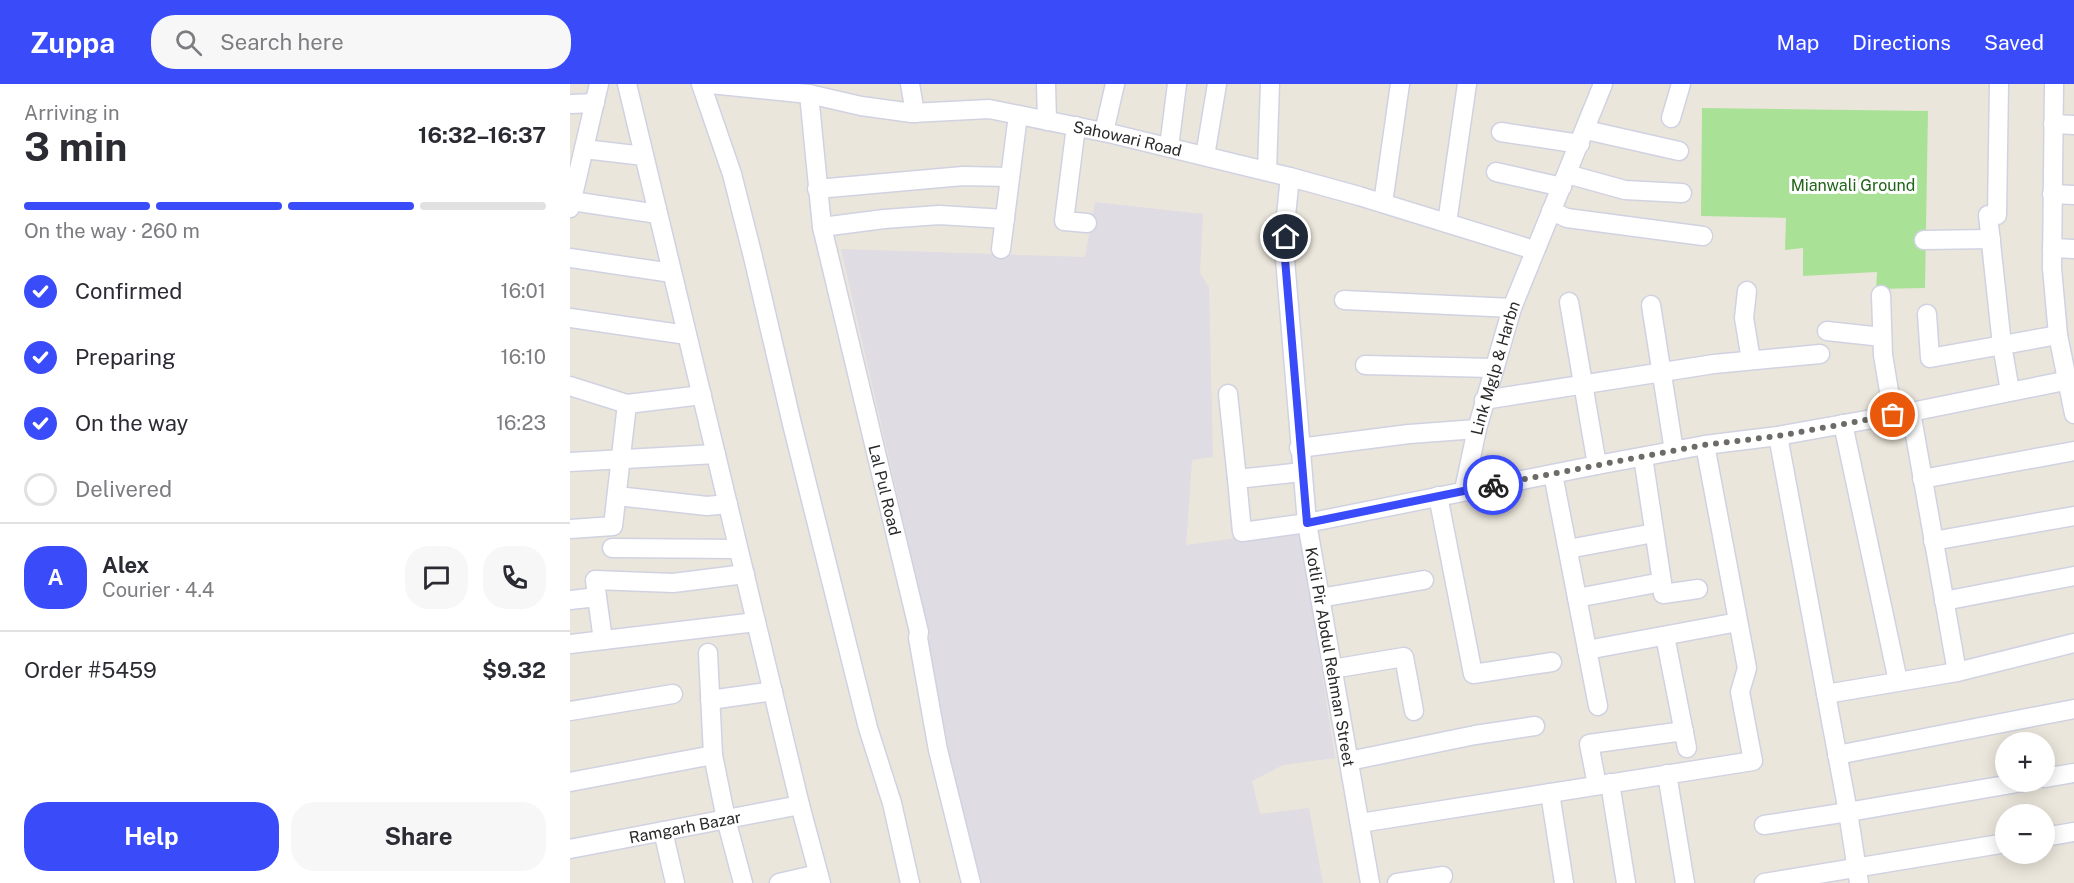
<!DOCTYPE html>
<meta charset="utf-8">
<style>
body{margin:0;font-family:"Public Sans",sans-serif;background:#f7f7f7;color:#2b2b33;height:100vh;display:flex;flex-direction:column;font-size:22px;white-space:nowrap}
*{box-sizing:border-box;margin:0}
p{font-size:20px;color:#7c7c81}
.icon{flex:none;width:33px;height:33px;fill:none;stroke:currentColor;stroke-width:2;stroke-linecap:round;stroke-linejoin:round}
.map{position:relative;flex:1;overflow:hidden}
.sheet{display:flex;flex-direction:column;background:#fff;width:570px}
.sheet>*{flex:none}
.buttons{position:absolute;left:1425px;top:648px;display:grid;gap:12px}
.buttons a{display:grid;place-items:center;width:60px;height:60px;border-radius:50%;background:#fff;box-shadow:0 3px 15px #0003;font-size:30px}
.pin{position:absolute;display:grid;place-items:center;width:51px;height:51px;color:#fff;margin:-26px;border:3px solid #fff;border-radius:50%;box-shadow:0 2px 6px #0007}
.courier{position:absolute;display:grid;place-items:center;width:60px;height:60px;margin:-30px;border:4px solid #3a4bf9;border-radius:50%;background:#fff;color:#222;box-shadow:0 2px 8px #0007}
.overview em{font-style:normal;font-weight:700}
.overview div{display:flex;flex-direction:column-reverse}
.overview{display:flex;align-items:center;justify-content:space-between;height:102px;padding:0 24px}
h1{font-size:39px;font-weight:700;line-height:45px}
.bar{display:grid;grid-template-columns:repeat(4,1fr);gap:9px 6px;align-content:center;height:72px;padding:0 24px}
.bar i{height:8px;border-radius:4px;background:#e1e1e2}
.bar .active{background:#3a4bf9}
.bar p{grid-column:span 4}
.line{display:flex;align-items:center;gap:15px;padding:0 24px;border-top:2px solid #e1e1e2}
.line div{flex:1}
.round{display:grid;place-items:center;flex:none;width:63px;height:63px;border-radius:24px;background:#f7f7f7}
ol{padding:0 24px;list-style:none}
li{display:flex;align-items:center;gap:18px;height:66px}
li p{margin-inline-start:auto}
li .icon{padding:6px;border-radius:50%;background:#3a4bf9;color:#fff;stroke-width:4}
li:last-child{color:#7c7c81}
li i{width:33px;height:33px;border:3px solid #e1e1e2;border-radius:50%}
.button{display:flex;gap:12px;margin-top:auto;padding:12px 24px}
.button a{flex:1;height:69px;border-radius:24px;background:#3a4bf9;color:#fff;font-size:24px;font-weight:700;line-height:69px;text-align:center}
.button a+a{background:#f7f7f7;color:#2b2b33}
header{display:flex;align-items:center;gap:36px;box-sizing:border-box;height:84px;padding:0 30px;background:#3a4bf9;color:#fff}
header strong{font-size:28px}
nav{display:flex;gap:33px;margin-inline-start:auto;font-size:21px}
.search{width:420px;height:54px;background:#f7f7f7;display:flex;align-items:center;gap:15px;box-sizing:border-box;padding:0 21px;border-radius:24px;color:#7c7c81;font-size:22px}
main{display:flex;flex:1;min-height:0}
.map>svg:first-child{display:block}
</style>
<header>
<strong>Zuppa</strong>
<div class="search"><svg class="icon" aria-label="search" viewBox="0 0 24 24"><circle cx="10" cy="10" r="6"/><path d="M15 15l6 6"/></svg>Search here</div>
<nav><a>Map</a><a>Directions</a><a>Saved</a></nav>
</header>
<main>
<section class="sheet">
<div class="overview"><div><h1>3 min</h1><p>Arriving in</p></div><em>16:32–16:37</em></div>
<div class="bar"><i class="active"></i><i class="active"></i><i class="active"></i><i></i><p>On the way · 260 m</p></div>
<ol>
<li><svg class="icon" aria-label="check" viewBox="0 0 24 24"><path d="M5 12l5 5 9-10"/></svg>Confirmed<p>16:01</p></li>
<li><svg class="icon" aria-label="check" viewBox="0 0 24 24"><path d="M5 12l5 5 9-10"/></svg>Preparing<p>16:10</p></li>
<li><svg class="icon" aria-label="check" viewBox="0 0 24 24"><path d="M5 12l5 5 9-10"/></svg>On the way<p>16:23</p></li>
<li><i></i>Delivered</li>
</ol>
<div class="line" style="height:108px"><b class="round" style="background:#3a4bf9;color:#fff">A</b><div><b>Alex</b><p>Courier · 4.4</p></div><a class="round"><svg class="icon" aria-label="chat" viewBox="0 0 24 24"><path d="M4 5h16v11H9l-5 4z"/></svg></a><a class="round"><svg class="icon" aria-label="phone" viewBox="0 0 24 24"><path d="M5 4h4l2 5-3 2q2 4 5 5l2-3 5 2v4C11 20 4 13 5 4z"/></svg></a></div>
<div class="line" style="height:78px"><div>Order #5459</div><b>$9.32</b></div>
<div class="button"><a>Help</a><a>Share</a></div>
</section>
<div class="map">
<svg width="1504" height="799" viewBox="0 0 1504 799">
<rect width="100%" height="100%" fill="#ebe6db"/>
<path fill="#dfdce4" d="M525,118L633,130L630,189L639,203L643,373L622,376L616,461L730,445L765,674L713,681L682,697L690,730L739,724L753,799H407L354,570L360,553L271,165L515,173Z"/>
<path fill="#a9e297" d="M1132,24L1358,27L1355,204L1306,205L1307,188L1233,192V164L1215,166L1216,134L1131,132Z"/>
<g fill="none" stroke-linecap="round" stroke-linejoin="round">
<g stroke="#d0d2e2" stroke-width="21">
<g id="minor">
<path d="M57,0L230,721L251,799"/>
<path d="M131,0L162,90L183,173L222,340L298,644L322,719L340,799"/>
<path id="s1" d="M140,0L239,10L291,22L342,29L419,25L543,50L720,93L789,112L964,166"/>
<path d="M340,0L345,29"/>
<path d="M476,0L477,37"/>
<path d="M1429,0L1427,131H1418L1432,261L1440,307"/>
<path d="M1484,0L1482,184L1488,251L1504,330"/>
<path id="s2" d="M239,10L252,143L349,548L348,554L368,666L401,799"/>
<path d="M0,20L25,19"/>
<path d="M1101,34L1111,0"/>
<path d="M1483,40L1504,41"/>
<path d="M506,42L494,137L517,139"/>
<path d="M1016,46L1109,67"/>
<path d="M534,48L545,0"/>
<path d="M931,48L1010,60"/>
<path d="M599,63L607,0"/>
<path d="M14,65L74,72"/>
<path d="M635,72L647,0"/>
<path d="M697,87L700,0"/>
<path d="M926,88L992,103"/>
<path d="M997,90L1055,106L1112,109"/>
<path id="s3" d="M720,93L716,131L715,175L737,439L800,799"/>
<path d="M247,105L393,92L440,93"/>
<path d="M1482,110L1504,111"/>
<path d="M2,117L88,130"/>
<path d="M813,119L830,0"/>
<path d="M0,124L29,0"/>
<path d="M981,127L997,134L1133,152"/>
<path d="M877,139L897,0"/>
<path d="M252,143L314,135L369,131L435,135"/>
<path d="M1354,156L1421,155"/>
<path d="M1482,164L1504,165"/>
<path d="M431,165L448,31"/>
<path d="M0,174L102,189"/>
<path d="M1177,207L1174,234L1181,276"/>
<path d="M1311,211L1313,271L1323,331"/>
<path d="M774,216L942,224"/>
<path d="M999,218L1027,381"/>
<path d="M1081,221L1104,367"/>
<path d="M1357,230L1360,274L1488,251"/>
<path d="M0,234L117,251"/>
<path d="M1257,247L1312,253"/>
<path d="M795,281L923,284"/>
<path d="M0,302L57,320"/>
<path d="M658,310L667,395"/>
<path d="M914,316L1144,280L1250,270"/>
<path d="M1341,328L1387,588"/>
<path d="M1273,340L1328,597"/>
<path d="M1208,352L1278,728L1289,799"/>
<path d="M729,364L839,350L907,345"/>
<path d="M1073,373L1092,498"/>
<path d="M0,378L146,370"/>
<path d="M732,388L667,395L672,448L737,439L1027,381L1135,361L1208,352L1341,328L1504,295"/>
<path d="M983,390L1028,622"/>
<path d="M1352,395L1504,367"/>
<path id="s4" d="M894,406L907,345L942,224L1033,0"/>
<path d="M47,412L137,422L158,420"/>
<path d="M868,412L903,590L982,578"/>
<path d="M0,445L43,442L57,320L132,311"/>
<path d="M1363,457L1504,432"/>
<path d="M42,464L168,465"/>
<path d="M998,465L1084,449"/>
<path d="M27,513L25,496L103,499L175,490"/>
<path d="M750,514L854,496"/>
<path d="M1007,514L1092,498L1093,510L1128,505"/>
<path d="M0,516L27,513L33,556"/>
<path d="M1374,517L1504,492"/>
<path d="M1095,552L1117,664"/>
<path d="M0,560L186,538"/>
<path d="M1017,566L1168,538"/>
<path d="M138,569L143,671"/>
<path d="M762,585L834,573L844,627"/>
<path d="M1256,610L1387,588L1504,559"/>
<path d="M140,616L203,607"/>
<path d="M0,627L103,610"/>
<path d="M1267,671L1504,625"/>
<path d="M779,677L905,651L965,642"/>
<path d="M1097,690L1115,799"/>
<path d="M1474,694L1504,689"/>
<path d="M0,698L143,671L156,735L173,799"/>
<path d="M1040,699L1056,799"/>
<path d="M1027,701L1019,660L1114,647"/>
<path d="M980,709L994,799"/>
<path d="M790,739L1183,677L1170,608L1177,584L1135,361"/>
<path d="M1194,741L1278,728L1453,698"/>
<path d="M93,747L105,799"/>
<path d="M1474,753L1504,748"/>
<path id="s5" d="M0,765L230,721"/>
<path d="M209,799L248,790"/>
<path d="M827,799L873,792"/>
<path d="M1194,799L1436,759"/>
</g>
</g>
<use href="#minor" stroke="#fff" stroke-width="18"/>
</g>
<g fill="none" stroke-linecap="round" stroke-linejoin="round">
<path stroke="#6d6b67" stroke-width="6" stroke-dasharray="0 10.8" d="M923,401L1134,361L1208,352L1323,331"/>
<path stroke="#3a4bf9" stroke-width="8" d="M716,153L715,175L737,439L923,401"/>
</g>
<g text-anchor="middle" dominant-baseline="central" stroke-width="6" stroke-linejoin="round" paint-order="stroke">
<g font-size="16" fill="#292929" stroke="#fff">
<text stroke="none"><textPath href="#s1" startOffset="423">Sahowari Road</textPath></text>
<text stroke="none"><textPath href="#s4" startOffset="126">Link Mglp &amp; Harbn</textPath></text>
<text stroke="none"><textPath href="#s2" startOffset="404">Lal Pul Road</textPath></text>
<text stroke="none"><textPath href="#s3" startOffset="483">Kotli Pir Abdul Rehman Street</textPath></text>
<text stroke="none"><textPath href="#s5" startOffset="117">Ramgarh Bazar</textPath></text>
</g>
<g font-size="16" fill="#22651a" stroke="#fff">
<text x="1283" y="101">Mianwali Ground</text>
</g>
</g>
</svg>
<div class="buttons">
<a>+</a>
<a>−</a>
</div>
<div class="pin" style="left:1323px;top:331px;background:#ea580c"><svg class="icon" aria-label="bag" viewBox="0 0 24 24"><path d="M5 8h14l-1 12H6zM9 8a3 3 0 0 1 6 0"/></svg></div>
<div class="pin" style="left:716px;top:153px;background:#1f2937"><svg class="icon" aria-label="home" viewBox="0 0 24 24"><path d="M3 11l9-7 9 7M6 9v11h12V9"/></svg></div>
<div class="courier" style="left:923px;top:401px"><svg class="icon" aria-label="bike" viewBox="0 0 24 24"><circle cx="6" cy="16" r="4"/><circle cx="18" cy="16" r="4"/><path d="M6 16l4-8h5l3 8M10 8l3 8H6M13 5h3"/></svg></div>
</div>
</main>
